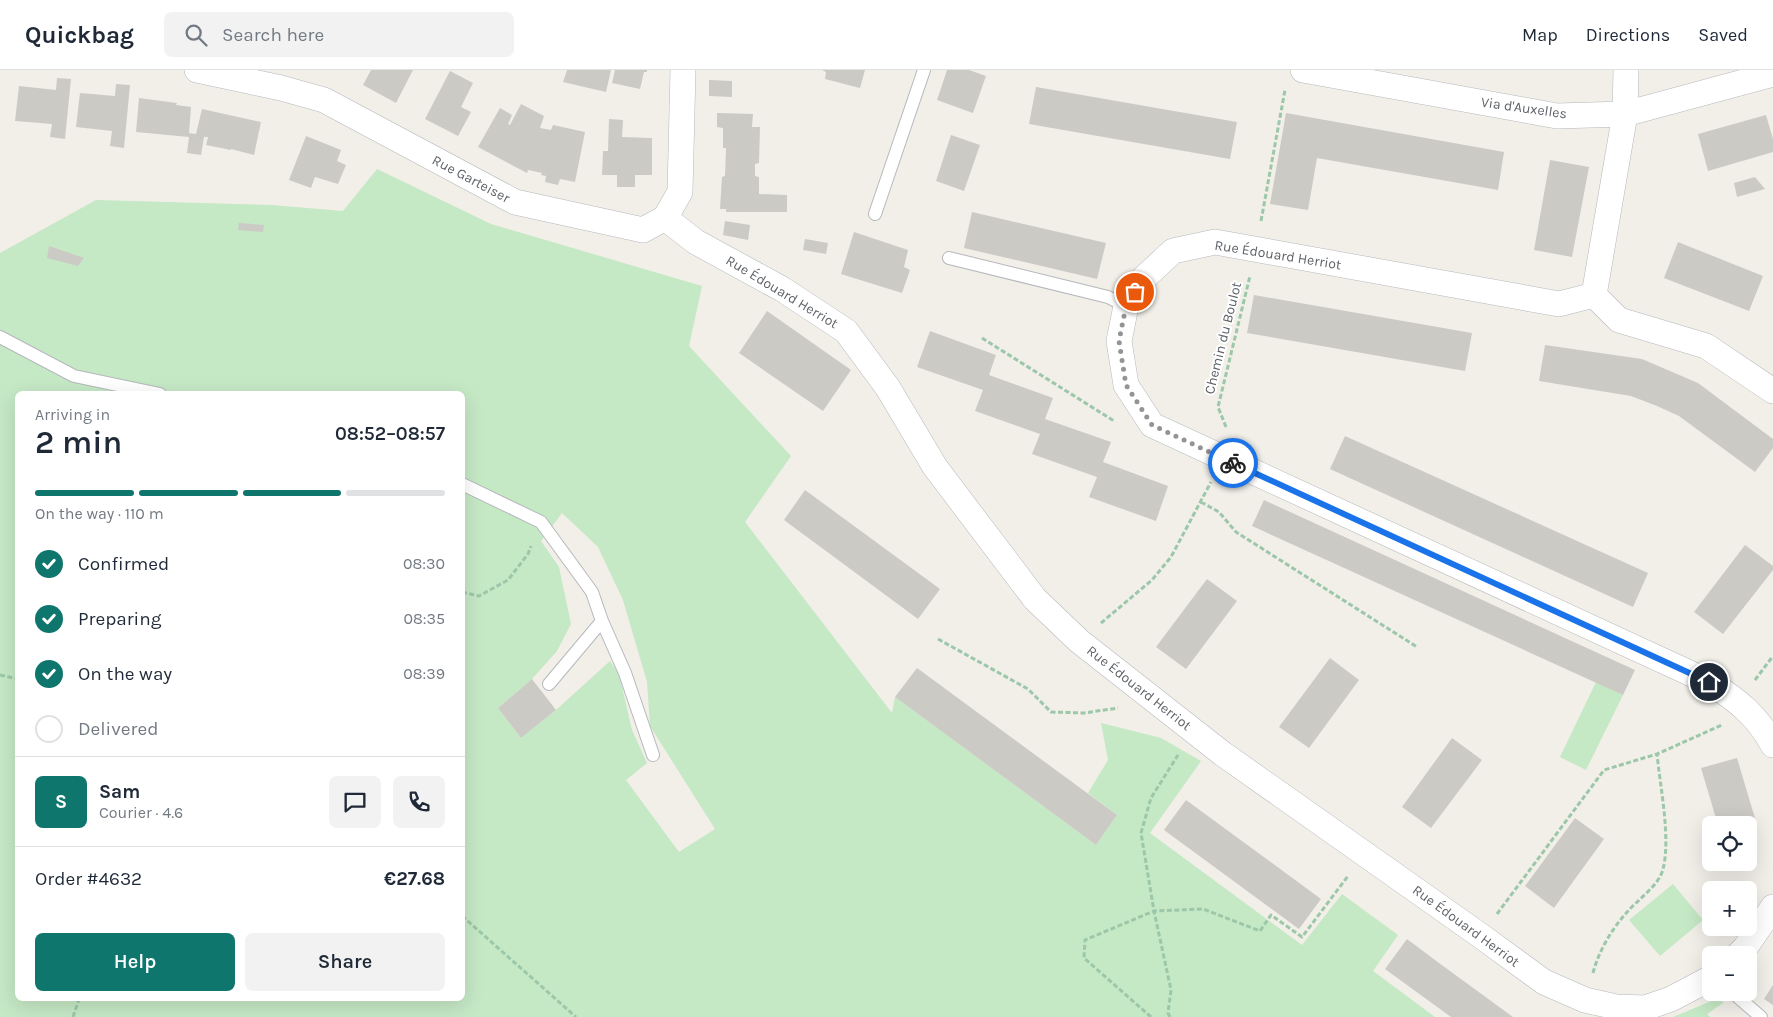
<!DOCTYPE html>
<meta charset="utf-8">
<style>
body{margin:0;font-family:Karla,sans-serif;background:#f2f2f3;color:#1f2937;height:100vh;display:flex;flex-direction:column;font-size:19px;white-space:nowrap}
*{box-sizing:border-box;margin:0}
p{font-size:16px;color:#747a83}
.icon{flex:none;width:28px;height:28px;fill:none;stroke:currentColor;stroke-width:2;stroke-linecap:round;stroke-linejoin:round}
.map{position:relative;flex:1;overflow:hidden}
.side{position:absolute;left:15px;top:321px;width:450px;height:610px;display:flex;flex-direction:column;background:#fff;border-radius:8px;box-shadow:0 5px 20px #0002}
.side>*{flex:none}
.buttons{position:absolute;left:1702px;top:746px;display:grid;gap:10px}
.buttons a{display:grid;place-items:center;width:55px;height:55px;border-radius:8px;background:#fff;box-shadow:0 5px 20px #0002;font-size:25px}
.pin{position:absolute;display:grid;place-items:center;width:42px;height:42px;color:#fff;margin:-21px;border:2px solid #fff;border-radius:50%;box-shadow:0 1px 5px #0007}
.courier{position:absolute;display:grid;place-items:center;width:50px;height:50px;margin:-25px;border:4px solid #1a73e8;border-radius:50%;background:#fff;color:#222;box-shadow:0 1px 6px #0007}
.headline em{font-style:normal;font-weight:600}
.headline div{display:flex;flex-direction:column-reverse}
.headline{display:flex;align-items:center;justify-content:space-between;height:85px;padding:0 20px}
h1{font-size:32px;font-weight:600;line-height:38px}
.bar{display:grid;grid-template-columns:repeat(4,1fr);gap:8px 5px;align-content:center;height:60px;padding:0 20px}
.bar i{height:6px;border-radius:4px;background:#e0e1e3}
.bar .active{background:#0f766e}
.bar p{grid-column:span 4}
.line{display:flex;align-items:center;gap:12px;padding:0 20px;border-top:1px solid #e0e1e3}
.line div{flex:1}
.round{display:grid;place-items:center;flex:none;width:52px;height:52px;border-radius:8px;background:#f2f2f3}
ol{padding:0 20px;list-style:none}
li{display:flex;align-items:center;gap:15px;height:55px}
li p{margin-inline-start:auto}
li .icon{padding:5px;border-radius:50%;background:#0f766e;color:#fff;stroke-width:4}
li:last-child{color:#747a83}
li i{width:28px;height:28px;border:2px solid #e0e1e3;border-radius:50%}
.action{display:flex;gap:10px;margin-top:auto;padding:10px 20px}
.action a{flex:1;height:58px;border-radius:8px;background:#0f766e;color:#fff;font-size:20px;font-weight:600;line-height:58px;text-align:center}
.action a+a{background:#f2f2f3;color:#1f2937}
header{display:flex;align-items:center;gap:30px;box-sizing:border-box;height:70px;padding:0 25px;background:#fff;border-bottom:1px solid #e0e1e3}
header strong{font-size:24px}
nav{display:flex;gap:28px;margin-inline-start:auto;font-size:18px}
.search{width:350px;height:45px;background:#f2f2f3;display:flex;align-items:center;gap:12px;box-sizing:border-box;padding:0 18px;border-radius:8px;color:#747a83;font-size:19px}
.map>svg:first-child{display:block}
</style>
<header>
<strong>Quickbag</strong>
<div class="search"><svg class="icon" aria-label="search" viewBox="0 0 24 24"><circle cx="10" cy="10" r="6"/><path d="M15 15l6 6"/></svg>Search here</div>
<nav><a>Map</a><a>Directions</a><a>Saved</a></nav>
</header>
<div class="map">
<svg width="1773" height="947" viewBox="0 0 1773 947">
<rect width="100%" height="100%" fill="#f1efe8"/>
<path fill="#c5e8c5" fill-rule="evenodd" d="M377,99L491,154L702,216L689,276L791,386L745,452L892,643L895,627L1096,775L1117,745L1088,723L1108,690L1101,653L1161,668L1201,691L1150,763L1302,875L1342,824L1398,865L1373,901L1435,947H0V183L96,130L271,135L343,141ZM18,324H462V929H18ZM562,443L598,477L623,530L647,612L650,656L715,759L679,782L626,710L647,693L632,660L619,604L610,591L556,640L521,668L498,638L532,609L557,581L571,554L559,497L541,471Z
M1596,612L1623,625L1586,700L1560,687Z
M1673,814L1703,850L1660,886L1629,850Z
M1721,927L1723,933L1707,944L1710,947H1673Z"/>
<path fill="#cccac5" d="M371,0H413L396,33L363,15Z
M567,0H611L606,22L563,12Z
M615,0H647V2H644L640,19L612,13Z
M822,0H865L860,18L825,9L826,2Z
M947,0H969L986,6L973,43L937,30Z
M450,1L473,13L461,37L471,42L458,66L425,49Z
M57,8L71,9L65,69L50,67L52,54L15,51L19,16L56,20Z
M709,10L732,11V27L709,26Z
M116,14L130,15L124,78L110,76L112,61L76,57L80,23L115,26Z
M1036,17L1237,52L1230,89L1029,54Z
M139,28L177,33L176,35L191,37L189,63L196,64L202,39L261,52L254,85L231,79V80L206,75L208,67H204L201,85L187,83L189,67L136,62Z
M521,34L544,46L540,58L551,60L553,55L585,62L575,112L560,109L558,115L545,112L546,106L541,105L542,103L528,100L527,103L478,77L500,38L512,45L508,54L510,55Z
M717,43L753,44L752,57H760L759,93L755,94V106L759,107V124L787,125V142H726V139H720L722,107L725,106L726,78H723V58L717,57Z
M1286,43L1504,82L1498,120L1317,88L1308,140L1270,134Z
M1766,45L1773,69V82L1708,101L1698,64Z
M609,49L623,50L622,67L652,68V105H635V117H617V105H602L603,81H608Z
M951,65L980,75L964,121L936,111Z
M306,66L341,80L337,91L346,95L338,114L315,107L311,118L289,110Z
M1550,90L1589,97L1572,187L1534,180Z
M1755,107L1765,119L1737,127L1734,113Z
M972,142L1106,173L1097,209L964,178Z
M725,151L750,155L748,170L723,165Z
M239,153L264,155L263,162L238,160Z
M854,162L908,180L904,197L910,200L902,223L841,204Z
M805,169L828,173L826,184L803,180Z
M1678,172L1763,206L1749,241L1664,208Z
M49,176L84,188L78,196L47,188Z
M1254,225L1472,263L1465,301L1247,263Z
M767,241L851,300L823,341L739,283Z
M930,261L996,285L989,305L1053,328L1045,349L1111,372L1103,392L1168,416L1156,451L1089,427L1097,407L1032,384L1040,364L975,341L983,320L917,297Z
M1545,275L1642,289L1698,313L1773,369V378L1755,402L1679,346L1657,336L1631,326L1539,311Z
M1345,366L1648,503L1633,537L1330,399Z
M805,420L940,519L918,549L784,450Z
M1264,430L1635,600L1623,625L1252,456Z
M1745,475L1773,496V500L1723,564L1694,542Z
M1207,509L1237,531L1186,599L1156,577Z
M1330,588L1359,610L1309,678L1279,657Z
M917,598L1117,745L1096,775L895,627Z
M532,609L556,640L521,668L498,638Z
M1452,668L1482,690L1431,758L1402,737Z
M1737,688L1757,755L1749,757V755H1718L1701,698Z
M1186,730L1321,829L1299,859L1164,760Z
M1575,748L1604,769L1554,838L1525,816Z
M1407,869L1439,893L1513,947H1451L1385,899Z
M1773,915V935L1764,929Z"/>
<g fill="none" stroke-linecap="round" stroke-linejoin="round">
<g stroke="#b5b8bc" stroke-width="14">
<path id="service" d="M875,144L924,0
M949,188L1108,227L1126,236
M0,267L74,306L160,324
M462,414L541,452L592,522L602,551L625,603L653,685
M549,614L602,551
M1732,922L1761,947"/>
</g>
<g stroke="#b5b8bc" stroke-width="26">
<path id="minor" d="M197,0L281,18L324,30L515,132L643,160L665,148L680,122L683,0
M1303,0L1557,46L1625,44L1773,4
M665,148L696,172L782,219L846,261L888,318L935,397L1035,529L1079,571L1223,684L1481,866L1544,912L1585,930L1616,937L1645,938L1671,929L1711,908
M1594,225L1559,234L1215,172L1173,181L1144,208L1126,236L1119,271L1126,315L1152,355L1709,612C1737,630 1757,645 1773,675
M1594,225L1625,44L1626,0
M1594,225L1619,250L1706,276L1773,321
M1738,885L1745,878L1773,837"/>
</g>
<path stroke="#9cc7a9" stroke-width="3" stroke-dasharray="5 2.5" stroke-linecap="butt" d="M1261,151L1285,20
M982,268L1114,351
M1226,357L1218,337L1250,206
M1201,432L1219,442L1236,462L1417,577
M462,522L479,526L508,510L528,484L531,476
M1101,553L1152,510L1171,487L1211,412
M938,569L1028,619L1051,642L1084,643L1118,638
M0,605L18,609
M1755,610L1773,586
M1497,844L1604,700L1657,684L1722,655
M462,846L576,947
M1593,903C1599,880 1613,857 1629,840C1639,829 1660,814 1663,799C1671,768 1660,716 1657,684
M73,947L79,929
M1151,947L1084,888L1085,870L1154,841L1203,839L1260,861L1271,845L1302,867L1348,806
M1170,947L1168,943L1171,920L1154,841L1141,763L1151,728L1178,685"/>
<use href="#service" stroke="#fff" stroke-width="12"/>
<use href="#minor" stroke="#fff" stroke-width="25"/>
</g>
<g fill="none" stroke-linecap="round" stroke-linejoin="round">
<path stroke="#929495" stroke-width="5" stroke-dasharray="0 9" d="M1135,222L1126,236L1119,271L1126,315L1152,355L1233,393"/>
<path stroke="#1a73e8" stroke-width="6" d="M1233,393L1709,612"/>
</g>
<g text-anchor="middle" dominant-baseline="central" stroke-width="4" stroke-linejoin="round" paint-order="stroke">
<g font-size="14" fill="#5f6368" stroke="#fff">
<text transform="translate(1524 38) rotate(8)">Via d'Auxelles</text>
<text transform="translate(471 109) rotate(28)">Rue Garteiser</text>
<text transform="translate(1278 185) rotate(9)">Rue Édouard Herriot</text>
<text transform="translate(782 222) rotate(31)">Rue Édouard Herriot</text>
<text transform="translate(1223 268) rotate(-76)">Chemin du Boulot</text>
<text transform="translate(1139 618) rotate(38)">Rue Édouard Herriot</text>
<text transform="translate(1466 856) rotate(36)">Rue Édouard Herriot</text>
</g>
</g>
</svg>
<div class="buttons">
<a><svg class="icon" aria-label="locate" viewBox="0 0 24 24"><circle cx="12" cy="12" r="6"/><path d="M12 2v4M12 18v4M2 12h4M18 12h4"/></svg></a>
<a>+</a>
<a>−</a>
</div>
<div class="pin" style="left:1135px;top:222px;background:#ea580c"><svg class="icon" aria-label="bag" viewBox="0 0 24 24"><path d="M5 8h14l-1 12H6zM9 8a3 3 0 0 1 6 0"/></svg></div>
<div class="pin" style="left:1709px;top:612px;background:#1f2937"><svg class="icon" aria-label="home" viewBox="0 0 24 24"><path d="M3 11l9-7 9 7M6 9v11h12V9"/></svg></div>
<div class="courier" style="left:1233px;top:393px"><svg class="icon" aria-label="bike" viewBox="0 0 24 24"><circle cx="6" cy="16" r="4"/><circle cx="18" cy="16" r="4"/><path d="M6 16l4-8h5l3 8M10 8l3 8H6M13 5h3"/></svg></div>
<section class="side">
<div class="headline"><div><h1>2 min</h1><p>Arriving in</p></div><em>08:52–08:57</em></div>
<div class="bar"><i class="active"></i><i class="active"></i><i class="active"></i><i></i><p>On the way · 110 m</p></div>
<ol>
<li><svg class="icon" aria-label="check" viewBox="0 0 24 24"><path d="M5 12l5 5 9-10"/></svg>Confirmed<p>08:30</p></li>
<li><svg class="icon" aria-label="check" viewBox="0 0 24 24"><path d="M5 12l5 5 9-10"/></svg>Preparing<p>08:35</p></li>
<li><svg class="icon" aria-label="check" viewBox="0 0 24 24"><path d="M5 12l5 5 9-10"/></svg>On the way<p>08:39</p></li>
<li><i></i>Delivered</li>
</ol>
<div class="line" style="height:90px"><b class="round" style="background:#0f766e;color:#fff">S</b><div><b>Sam</b><p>Courier · 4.6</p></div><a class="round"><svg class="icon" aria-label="chat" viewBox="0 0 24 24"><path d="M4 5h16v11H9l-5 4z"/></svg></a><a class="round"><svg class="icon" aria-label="phone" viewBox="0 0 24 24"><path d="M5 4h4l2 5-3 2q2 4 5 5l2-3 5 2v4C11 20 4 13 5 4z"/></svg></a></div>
<div class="line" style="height:65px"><div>Order #4632</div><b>€27.68</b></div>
<div class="action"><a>Help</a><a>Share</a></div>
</section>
</div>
